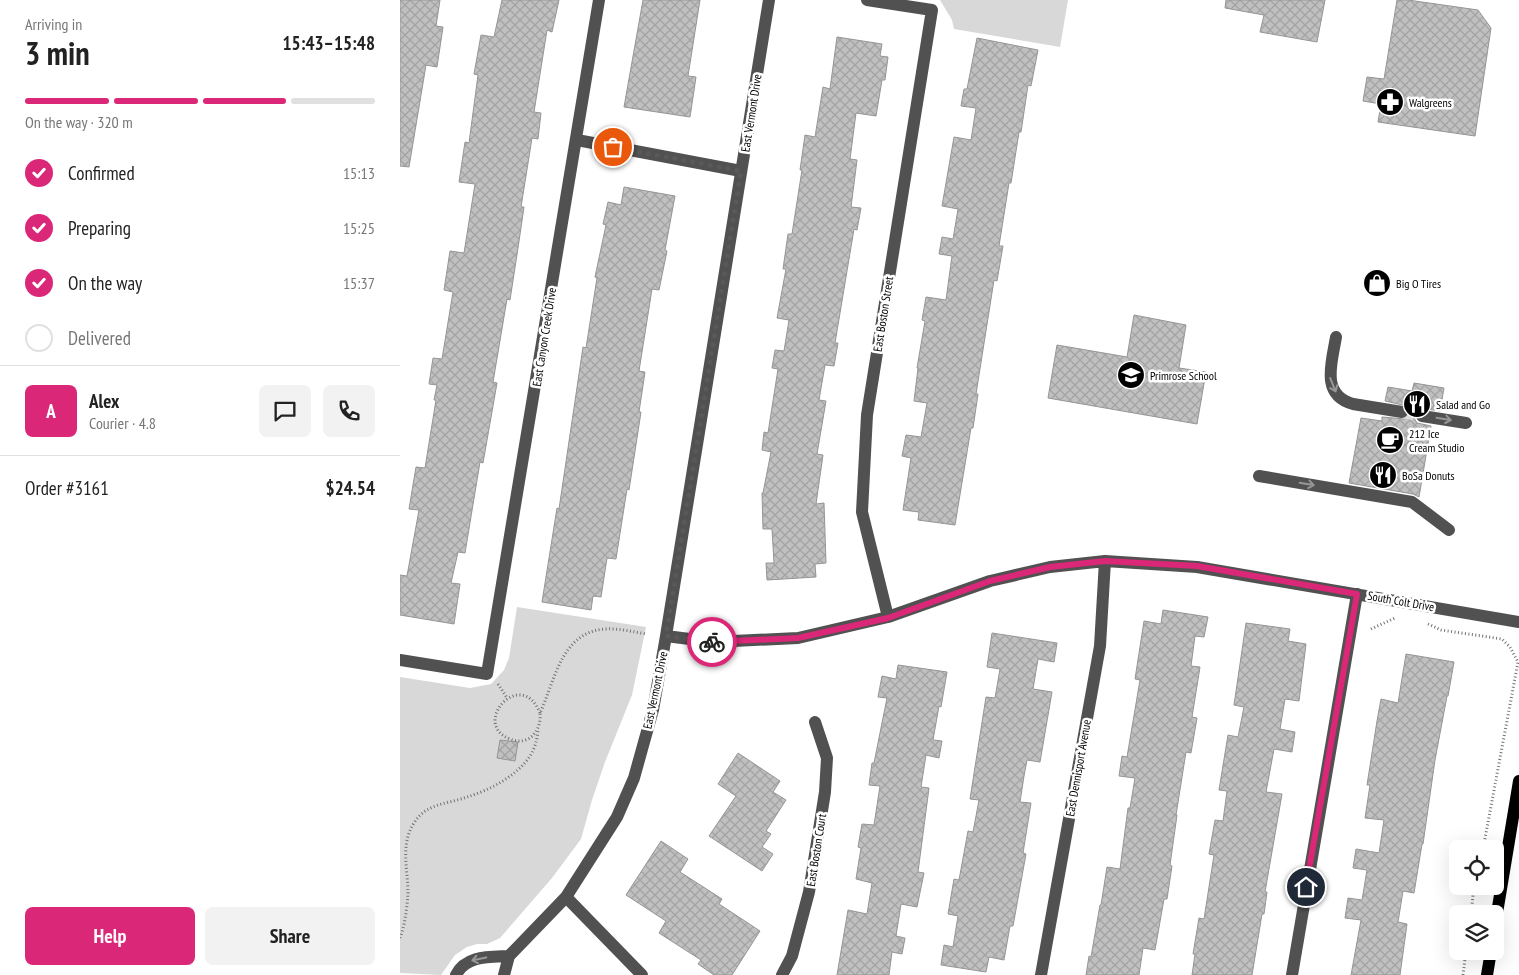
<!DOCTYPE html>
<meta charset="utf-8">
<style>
body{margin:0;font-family:"PT Sans Narrow",sans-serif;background:#f2f2f2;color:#222;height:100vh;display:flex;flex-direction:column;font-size:19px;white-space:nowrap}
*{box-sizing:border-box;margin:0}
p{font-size:16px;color:#767676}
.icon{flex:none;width:28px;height:28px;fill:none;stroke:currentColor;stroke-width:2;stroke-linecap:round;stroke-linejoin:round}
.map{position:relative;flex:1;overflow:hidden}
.side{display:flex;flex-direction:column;background:#fff;width:400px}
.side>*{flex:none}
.tools{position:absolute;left:1049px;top:840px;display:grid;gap:10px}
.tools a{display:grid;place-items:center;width:55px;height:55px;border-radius:8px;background:#fff;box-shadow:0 5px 20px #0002;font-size:25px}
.pin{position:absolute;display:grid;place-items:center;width:42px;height:42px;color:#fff;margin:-21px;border:2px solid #fff;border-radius:50%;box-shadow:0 1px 5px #0007}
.courier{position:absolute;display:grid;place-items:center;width:50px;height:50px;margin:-25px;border:4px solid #db2777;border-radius:50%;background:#fff;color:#222;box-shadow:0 1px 6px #0007}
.headline em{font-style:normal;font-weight:700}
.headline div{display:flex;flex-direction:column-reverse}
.headline{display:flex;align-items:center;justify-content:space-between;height:85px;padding:0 25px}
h1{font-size:32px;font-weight:700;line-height:38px}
.bar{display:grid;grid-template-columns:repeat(4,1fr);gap:8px 5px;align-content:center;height:60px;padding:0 25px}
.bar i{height:6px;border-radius:4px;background:#e0e0e0}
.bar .active{background:#db2777}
.bar p{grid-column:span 4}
.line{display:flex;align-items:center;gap:12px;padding:0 25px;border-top:1px solid #e0e0e0}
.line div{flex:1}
.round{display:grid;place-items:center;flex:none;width:52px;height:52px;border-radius:8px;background:#f2f2f2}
ol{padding:0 25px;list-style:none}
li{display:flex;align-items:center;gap:15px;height:55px}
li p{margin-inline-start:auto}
li .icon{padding:5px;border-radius:50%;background:#db2777;color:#fff;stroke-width:4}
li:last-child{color:#767676}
li i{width:28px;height:28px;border:2px solid #e0e0e0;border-radius:50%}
.action{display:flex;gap:10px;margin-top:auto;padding:10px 25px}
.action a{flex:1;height:58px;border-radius:8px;background:#db2777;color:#fff;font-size:20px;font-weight:700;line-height:58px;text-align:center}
.action a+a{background:#f2f2f2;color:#222}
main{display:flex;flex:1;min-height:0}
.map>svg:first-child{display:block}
</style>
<main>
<section class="side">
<div class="headline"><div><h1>3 min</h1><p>Arriving in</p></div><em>15:43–15:48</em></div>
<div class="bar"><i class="active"></i><i class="active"></i><i class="active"></i><i></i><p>On the way · 320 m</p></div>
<ol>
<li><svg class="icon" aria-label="check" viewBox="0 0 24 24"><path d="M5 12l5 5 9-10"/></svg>Confirmed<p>15:13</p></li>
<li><svg class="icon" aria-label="check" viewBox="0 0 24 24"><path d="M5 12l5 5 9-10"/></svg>Preparing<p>15:25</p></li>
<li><svg class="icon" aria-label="check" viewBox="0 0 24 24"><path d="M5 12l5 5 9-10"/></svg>On the way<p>15:37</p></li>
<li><i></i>Delivered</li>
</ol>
<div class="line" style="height:90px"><b class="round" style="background:#db2777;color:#fff">A</b><div><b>Alex</b><p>Courier · 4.8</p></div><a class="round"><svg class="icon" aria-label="chat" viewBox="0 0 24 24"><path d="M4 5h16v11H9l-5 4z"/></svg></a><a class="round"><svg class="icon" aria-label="phone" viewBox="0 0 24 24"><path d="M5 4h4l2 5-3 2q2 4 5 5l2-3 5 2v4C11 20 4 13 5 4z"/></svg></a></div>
<div class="line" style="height:65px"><div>Order #3161</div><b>$24.54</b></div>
<div class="action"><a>Help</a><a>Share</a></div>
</section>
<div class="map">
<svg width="1119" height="975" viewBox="0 0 1119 975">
<defs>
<pattern id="building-cross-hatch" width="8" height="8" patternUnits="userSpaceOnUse" patternTransform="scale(1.25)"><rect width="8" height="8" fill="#c0c0c0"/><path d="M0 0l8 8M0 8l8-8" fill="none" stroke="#a3a3a3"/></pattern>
</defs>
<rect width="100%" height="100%" fill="#fff"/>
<path fill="#d8d8d8" d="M540,0H668L660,47L554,29L552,20Z
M117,607L246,627L232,695L205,762L192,800L181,839L152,878L100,938L87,944H77L67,947L55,955L41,975L0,973V677L70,688L91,684L104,670L109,658Z"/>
<path fill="url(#building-cross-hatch)" stroke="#959595" d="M0,0H40L36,26L43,27L37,67L26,65L9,167L0,166Z
M102,0H159L152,32L147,30L134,112L141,113L138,139L132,138L121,207H124L118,248L110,300L107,299L93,382L97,383L83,463L80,462L65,553L58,552L51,583L60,584L54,624L0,615V575L7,576L19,510L9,509L16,467L25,468L36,400H34L37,385L29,384L33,358L42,359L53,292L44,290L50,251L64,253L75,184L59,182L65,142L69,143L78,75L74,74L81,35L94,37Z
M243,0H300L288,76L296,77L290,117L224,107Z
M826,0H925L917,42L860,32L864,15L825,8Z
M997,0H1008L1078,10L1091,28L1075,136L978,122L981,104L963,101L967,77L984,79Z
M437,37L482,44L480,56L488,57L485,80H482L476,116L456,113L450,159L457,160L451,207L461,208L457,230L454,229L435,343H438L434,366L425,365L419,400L426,401L417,454L423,455L416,504L424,503L426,563L415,564L416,577L367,580L366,563H374L372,529H363L362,493H363L371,452L362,450L364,432L368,433L378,369L372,368L375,350L384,351L389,320L377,318L386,269H383L388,234H392L402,170H400L405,135L415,137L423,87L430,89Z
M577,38L638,50L631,86L628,85L621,132H619L611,183H609L599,246H603L597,281L594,280L576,394H578L573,428H571L555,525L518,520L519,512L503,510L511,458L502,456L506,435L521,437L527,403L514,401L518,368H517L525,321L522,320L526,297L546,300L552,256L539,254L542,237L553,239L558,209L542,206L554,137L571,140L576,108L561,106L564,89H567Z
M224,187L275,196L265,250L267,251L259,290L252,289L239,371L245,372L239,412H241L229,490L227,489L216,559L207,558L201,597L193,596L191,610L142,602L157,508L159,509L183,347L186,348L197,278L195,277L206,225L203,224L208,202L221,205Z
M734,315L786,325L779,368L806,372L797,424L648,398L657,345L727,357Z
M1014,383L1044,388L1040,411L1020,408L1014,414V418L1017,423L1031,426L1019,497L1013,494L949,483L961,418L982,421V417L1005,419L1010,413L1007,406L985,401L988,387L1012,391Z
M763,610L808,617L804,637L795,636L791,666L800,667L792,717L797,718L791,753L786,752L776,815H777L770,865L772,866L767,899H764L755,950L743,948L739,975H686L689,956L691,957L700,905H701L707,867L720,869L728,808H730L735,778L719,776L722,756L727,757L740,680L735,679L744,621L761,624Z
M846,623L890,629L888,641L906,644L899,701L885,699L880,729L895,732L892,752L874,749L866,792L882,794L865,892H867L864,914H862L852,975H792L795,954H793L799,918L804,919L814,855L809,854L815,820L823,821L827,791L819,790L828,735L838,737L844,707L834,705Z
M592,633L657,643L654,662L638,659L633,689L652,692L640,762L627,760L624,776L620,802L631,803L623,853L626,854L613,926H610L604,960L589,957L586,972L541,965L544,945L553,947L558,916L548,914L554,879L559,880L568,831L573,832L579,800L570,799L586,697L595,698L600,669L587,667Z
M1006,654L1054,662L1048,696H1047L1035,760L1023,844H1022L1014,893L1003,891L998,922L1007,924L1000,975H951L961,920L945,918L948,898L962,900L967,870L953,868L956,849L979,853L984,820L965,818L970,785H967L977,721L981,699L998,703Z
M498,665L547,672L541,707L539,706L533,740L542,741L539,758L526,755L521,787L529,788L518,872L524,873L517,907L501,904L496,936L505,938L502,954L492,952L489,975H437L448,910L467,914L472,883L456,879L461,848L458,847L462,824L474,825L480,786L469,785L472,763H474L487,698L478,697L482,676L496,679Z
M100,740L118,742L115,761L97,758Z
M338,753L380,781L373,792L386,800L366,831L371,834L362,847L373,854L362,871L309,836L336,796L318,784Z
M261,841L288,859L280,872L322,899L319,904L360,931L332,975H314L298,964L301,960L259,933L266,921L226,895Z"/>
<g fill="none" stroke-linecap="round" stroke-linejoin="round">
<path stroke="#d9d9d9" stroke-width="12" stroke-dasharray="12 6" stroke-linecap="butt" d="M1002,412L1022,416"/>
<path stroke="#737373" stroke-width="3" stroke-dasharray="1 2.5" stroke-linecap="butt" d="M1028,624L1041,630L1102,639L1110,647L1118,662L1083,849
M971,629L995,618
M98,684L107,698
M140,713C121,666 70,724 110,739C129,747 142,730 140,713C155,681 161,632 205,629C219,628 233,632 247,634
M1071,914L1074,886
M0,938C5,925 7,908 8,893C8,870 0,844 14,823C26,803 48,804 67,797C90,790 117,776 130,756C135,748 137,740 138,731
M1063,975L1066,951"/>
<path stroke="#515151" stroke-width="12" d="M467,0L532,10L467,415L462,512L488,617
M177,140L341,171
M936,337C932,362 920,395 953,404L1002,412
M1022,416L1066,423
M859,476L1012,502L1049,530
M266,636L313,642L398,638L488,617L590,581L650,567L705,561L797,567L1119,622
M0,660L87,674L199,0
M166,897L242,975
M56,975C66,955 90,957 109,956
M104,975L109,956L166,897L217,817L234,778L244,742L253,710L266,636L369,0
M382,975L392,956L409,892L425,792L427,758L415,722
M641,975L700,646L705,561
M892,975L957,594"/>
<path stroke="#000" stroke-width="12" d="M1095,925L1119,781
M1087,975L1091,951"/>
</g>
<defs><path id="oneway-shaft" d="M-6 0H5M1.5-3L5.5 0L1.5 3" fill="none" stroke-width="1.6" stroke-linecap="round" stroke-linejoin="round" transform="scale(1.25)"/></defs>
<g stroke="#979797">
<use href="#oneway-shaft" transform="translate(933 385) rotate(68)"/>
<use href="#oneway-shaft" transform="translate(1044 419) rotate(9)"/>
<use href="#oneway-shaft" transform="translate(907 484) rotate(10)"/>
<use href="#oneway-shaft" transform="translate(79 959) rotate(168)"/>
</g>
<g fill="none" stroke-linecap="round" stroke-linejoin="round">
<path stroke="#595959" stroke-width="5" stroke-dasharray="0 9" d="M213,147L341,171L266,636L312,642"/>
<path stroke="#db2777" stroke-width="6" d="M312,642L398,638L488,618L590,581L650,567L705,561L797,566L957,594L906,887"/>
</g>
<defs>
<g id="pharmacy-disc" transform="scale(1.4375)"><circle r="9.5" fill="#000" stroke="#fff"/><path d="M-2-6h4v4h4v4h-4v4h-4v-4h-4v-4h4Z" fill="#fff"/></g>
<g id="shop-disc" transform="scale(1.4375)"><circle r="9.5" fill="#000" stroke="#fff"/><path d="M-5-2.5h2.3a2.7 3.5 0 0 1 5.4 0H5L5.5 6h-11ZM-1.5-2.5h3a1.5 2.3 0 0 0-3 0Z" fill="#fff"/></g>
<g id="school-disc" transform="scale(1.4375)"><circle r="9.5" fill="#000" stroke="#fff"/><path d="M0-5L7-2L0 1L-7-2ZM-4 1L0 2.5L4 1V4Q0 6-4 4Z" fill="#fff"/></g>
<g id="restaurant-disc" transform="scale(1.4375)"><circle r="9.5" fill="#000" stroke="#fff"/><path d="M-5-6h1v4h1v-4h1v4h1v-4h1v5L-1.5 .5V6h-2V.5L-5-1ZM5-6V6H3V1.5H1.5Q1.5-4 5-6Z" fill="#fff"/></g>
<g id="cafe-disc" transform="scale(1.4375)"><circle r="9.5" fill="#000" stroke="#fff"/><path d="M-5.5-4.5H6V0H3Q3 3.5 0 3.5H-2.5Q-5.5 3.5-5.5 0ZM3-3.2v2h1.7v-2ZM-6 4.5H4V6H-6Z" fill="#fff"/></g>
</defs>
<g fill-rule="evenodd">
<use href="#pharmacy-disc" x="990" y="102"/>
<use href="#shop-disc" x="977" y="283"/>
<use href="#school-disc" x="731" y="375"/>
<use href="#restaurant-disc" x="1017" y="404"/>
<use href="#cafe-disc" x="990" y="440"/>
<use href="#restaurant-disc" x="983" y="475"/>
</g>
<g text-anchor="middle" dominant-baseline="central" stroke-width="5" stroke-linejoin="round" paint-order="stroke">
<g font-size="12" fill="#000" stroke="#fff" text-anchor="start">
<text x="1009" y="102">Walgreens</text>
<text x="996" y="283">Big O Tires</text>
<text x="750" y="375">Primrose School</text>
<text x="1036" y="404">Salad and Go</text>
<text x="1009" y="433">212 Ice<tspan x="1009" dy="14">Cream Studio</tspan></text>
<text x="1002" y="475">BoSa Donuts</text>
</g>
<g font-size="12" fill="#000" stroke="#fff">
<text transform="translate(351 113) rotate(-81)">East Vermont Drive</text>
<text transform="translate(483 314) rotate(-81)">East Boston Street</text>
<text transform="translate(144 337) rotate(-81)">East Canyon Creek Drive</text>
<text transform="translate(1001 601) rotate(10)">South Colt Drive</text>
<text transform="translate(255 690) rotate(-78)">East Vermont Drive</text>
<text transform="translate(678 768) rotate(-80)">East Dennisport Avenue</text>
<text transform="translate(416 850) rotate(-81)">East Boston Court</text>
</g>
</g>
</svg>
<div class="tools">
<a><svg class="icon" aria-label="locate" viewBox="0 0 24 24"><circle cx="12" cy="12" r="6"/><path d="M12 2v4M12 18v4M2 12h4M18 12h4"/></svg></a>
<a><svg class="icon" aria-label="layers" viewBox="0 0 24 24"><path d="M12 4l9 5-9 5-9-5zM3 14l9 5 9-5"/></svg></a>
</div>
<div class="pin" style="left:213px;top:147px;background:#ea580c"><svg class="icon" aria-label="bag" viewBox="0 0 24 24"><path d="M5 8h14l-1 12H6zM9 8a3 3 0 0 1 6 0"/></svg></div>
<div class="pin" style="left:906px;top:887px;background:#1f2937"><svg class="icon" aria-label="home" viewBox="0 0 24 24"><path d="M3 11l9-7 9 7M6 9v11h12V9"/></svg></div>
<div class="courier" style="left:312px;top:642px"><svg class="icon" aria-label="bike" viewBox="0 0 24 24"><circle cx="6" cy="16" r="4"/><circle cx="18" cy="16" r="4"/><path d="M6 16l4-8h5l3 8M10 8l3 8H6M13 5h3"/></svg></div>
</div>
</main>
